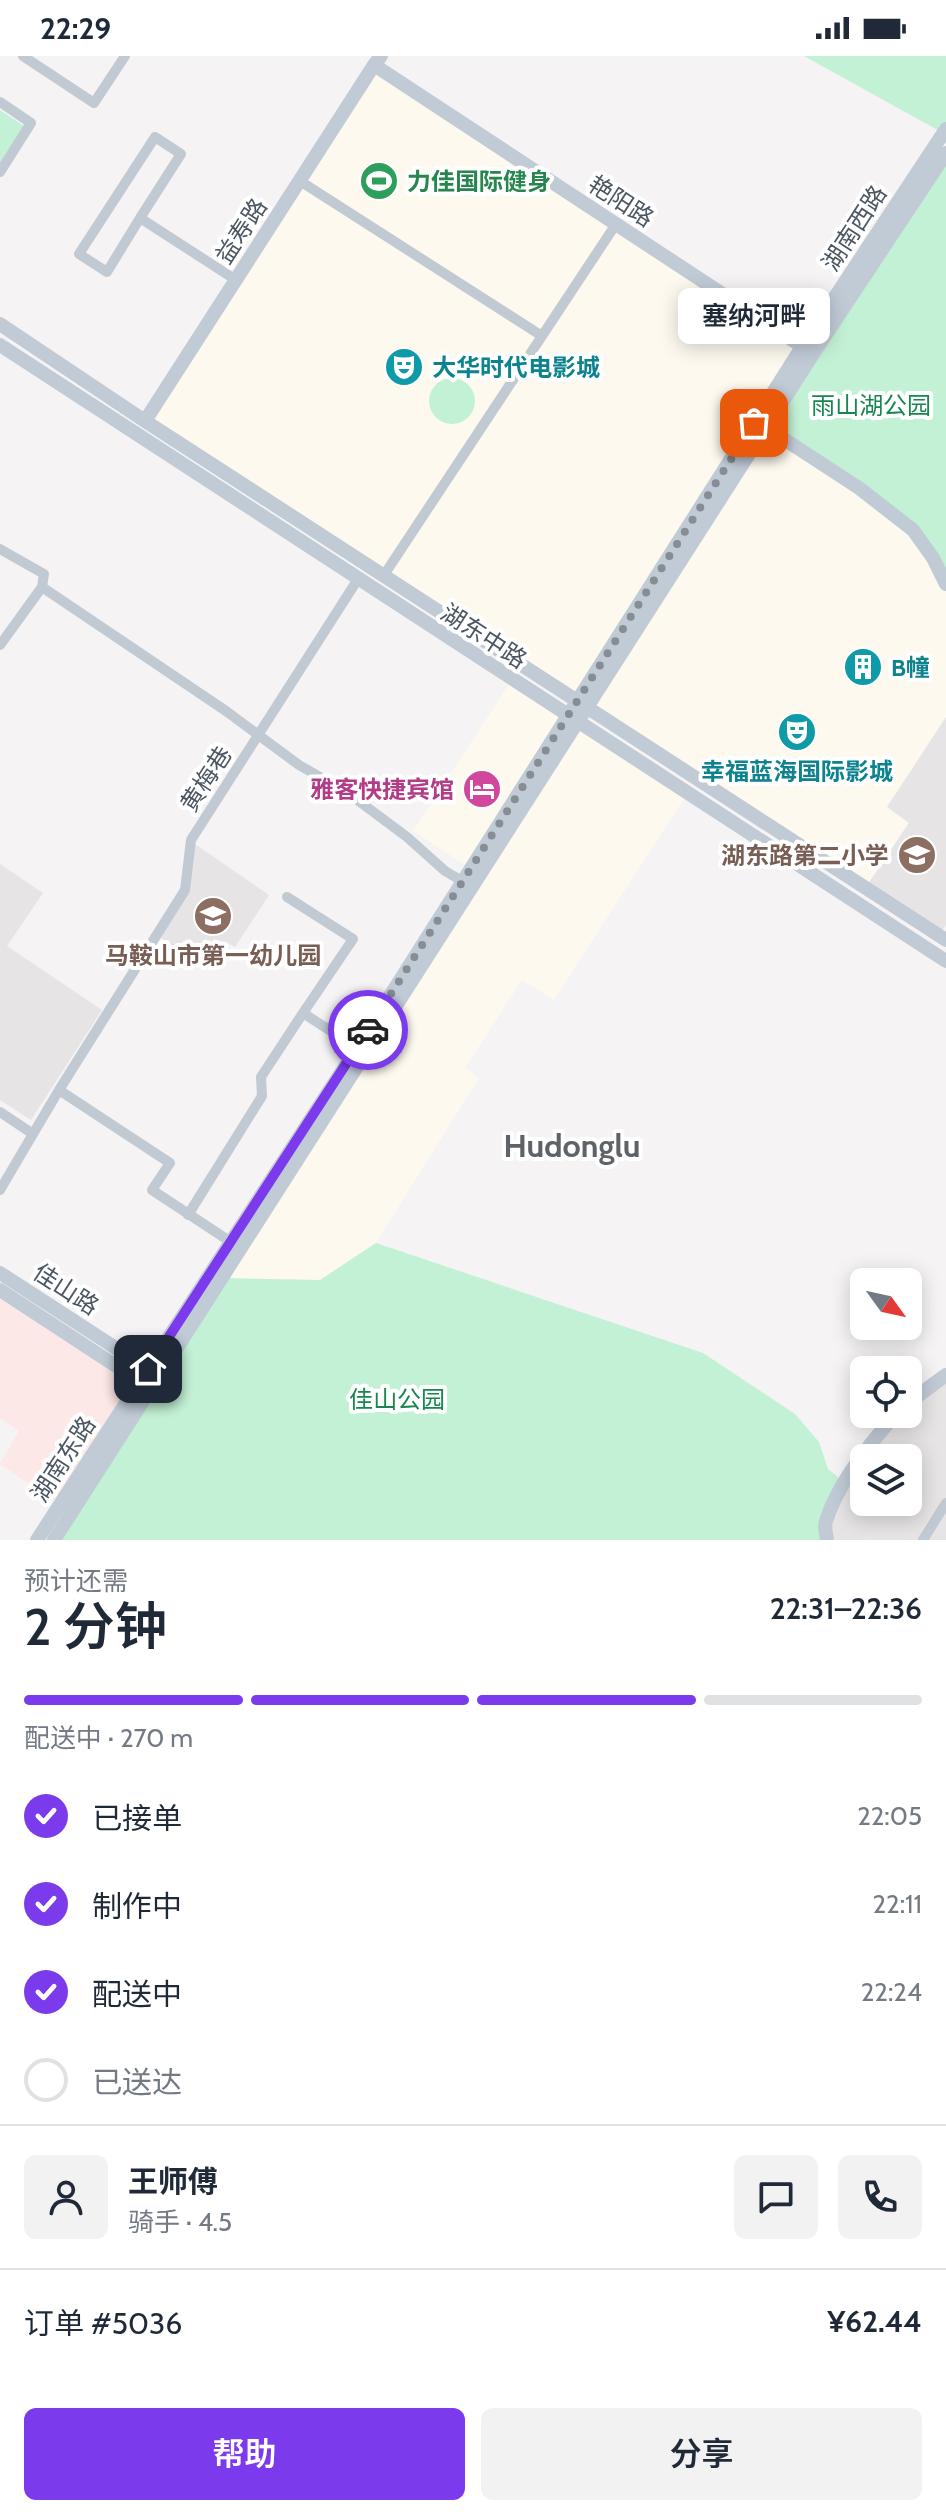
<!DOCTYPE html>
<html lang="zh">
<meta charset="utf-8">
<style>
body{margin:0;font-family:Cabin,"Noto Sans SC",sans-serif;background:#f2f2f3;color:#1f2937;height:100vh;display:flex;flex-direction:column;font-size:30px;white-space:nowrap}
*{box-sizing:border-box;margin:0}
p{font-size:26px;color:#747a83}
.icon{flex:none;width:44px;height:44px;fill:none;stroke:currentColor;stroke-width:2;stroke-linecap:round;stroke-linejoin:round}
.map{position:relative;height:1484px;overflow:hidden}
.panel{display:flex;flex-direction:column;background:#fff;flex:1}
.panel>*{flex:none}
.needle{width:52px;rotate:123deg}
.tools{position:absolute;left:850px;top:1212px;display:grid;gap:16px}
.tools a{display:grid;place-items:center;width:72px;height:72px;border-radius:12px;background:#fff;box-shadow:0 4px 20px #0003;font-size:40px}
.pin{position:absolute;display:grid;place-items:center;width:68px;height:68px;color:#fff;margin:-34px;border-radius:16px;box-shadow:0 4px 12px #0006}
.courier{position:absolute;display:grid;place-items:center;width:80px;height:80px;margin:-40px;border:6px solid #7c3aed;border-radius:50%;background:#fff;color:#222;box-shadow:0 2px 10px #0007}
.bubble{position:absolute;height:56px;border-radius:12px;background:#fff;box-shadow:0 4px 20px #0003;font-size:26px;font-weight:600;line-height:56px;text-align:center}
.headline em{font-style:normal;font-weight:600}
.headline div{display:flex;flex-direction:column-reverse}
.headline{display:flex;align-items:center;justify-content:space-between;height:136px;padding:0 24px}
h1{font-size:52px;font-weight:600;line-height:60px}
.bar{display:grid;grid-template-columns:repeat(4,1fr);gap:12px 8px;align-content:center;height:96px;padding:0 24px}
.bar i{height:10px;border-radius:6px;background:#e0e1e3}
.bar .on{background:#7c3aed}
.bar p{grid-column:span 4}
.line{display:flex;align-items:center;gap:20px;padding:0 24px;border-top:2px solid #e0e1e3}
.line div{flex:1}
.round{display:grid;place-items:center;flex:none;width:84px;height:84px;border-radius:12px;background:#f2f2f3}
ol{padding:0 24px;list-style:none}
li{display:flex;align-items:center;gap:24px;height:88px}
li p{margin-inline-start:auto}
li .icon{padding:8px;border-radius:50%;background:#7c3aed;color:#fff;stroke-width:4}
li:last-child{color:#747a83}
li i{width:44px;height:44px;border:4px solid #e0e1e3;border-radius:50%}
.action{display:flex;gap:16px;margin-top:auto;padding:16px 24px}
.action a{flex:1;height:92px;border-radius:12px;background:#7c3aed;color:#fff;font-size:32px;font-weight:600;line-height:92px;text-align:center}
.action a+a{background:#f2f2f3;color:#1f2937}
.status{display:flex;justify-content:space-between;align-items:center;height:56px;padding:0 40px;background:#fff;direction:ltr}
.status svg{height:22px;fill:currentColor}
.map>svg:first-child{display:block}
</style>
<div class="status"><b>22:29</b><svg viewBox="0 0 49 12"><path d="M0 12V9h3v3zM5 12V6h3v6zM10 12V3h3v9zM15 12V0h3v12zM26 1h20v11H26zM47 4h2v5h-2z"/></svg></div>
<div class="map">
<svg width="946" height="1484" viewBox="0 0 946 1484">
<rect width="100%" height="100%" fill="#f5f3f3"/>
<path fill="#fdf9ef" d="M374,9L802,291L577,643L145,365Z
M767,372L913,474L946,529V661L887,751L909,766L866,831L589,647Z
M511,625L567,660L470,812L413,775Z
M577,666L687,738L554,944L522,924L465,1012L479,1022L376,1187L320,1224L223,1222Z"/>
<path fill="#e6e4e5" fill-rule="evenodd" d="M946,661V869L939,879L866,831L909,767L887,751Z
M192,786L269,839L235,891L225,886L207,912L158,880L187,835Z
M0,808L43,837L7,890L102,954L31,1064L0,1044Z
M946,1319V1484H827L824,1469L836,1443L874,1383L896,1358H908V1347ZM864,1402H908V1446H864Z"/>
<path fill="#fce8e6" d="M0,1234L139,1325L60,1448L0,1408L19,1375L0,1362Z"/>
<path fill="#c3f1d5" d="M804,0H946V73L943,77Z
M0,54L24,70L0,108Z
M946,97V529L913,474L767,372Z
M429 345a23 23 0 1 1 46 0a23 23 0 1 1-46 0Z
M376,1187L703,1297L795,1358L819,1386L828,1413L845,1427L827,1484H54L223,1222L320,1224Z"/>
<g fill="none" stroke-linecap="round" stroke-linejoin="round">
<path stroke="#c1cad2" stroke-width="10" d="M23,0L94,47L125,0
M0,46L31,67L0,116
M300,125L542,280
M140,162L107,216L79,198L155,81L181,98L140,162L236,224
M0,493L44,518L42,531
M384,519L616,168
M0,589L42,531L226,655L299,709L348,737L407,781L445,815L462,825
M287,841L353,883L303,957
M59,1034L185,834L191,784L358,523
M0,1056L33,1078L59,1034L170,1107L152,1134L231,1186
M0,1134L33,1078
M188,1159L262,1040L261,1021L303,957L357,992
M923,1484L946,1447"/>
<path stroke="#c1cbd6" stroke-width="14" d="M381,0L374,9L809,295
M0,268L145,365L946,884
M0,289L946,905
M145,365L374,9
M767,372L859,432L913,474L933,502L946,528
M0,1217L148,1313
M0,1234L139,1325
M908,1347L946,1319
M37,1484L357,992L802,291L946,73
M54,1484L813,298L946,97
M827,1484C826,1477 824,1471 826,1465C837,1429 871,1386 896,1358"/>
</g>
<g fill="none" stroke-linecap="round" stroke-linejoin="round">
<path stroke="#868d94" stroke-width="8" stroke-dasharray="0 14.4" d="M368,974L754,367"/>
<path stroke="#7c3aed" stroke-width="10" d="M148,1313L368,974"/>
</g>
<defs>
<g id="stadium-disc" transform="scale(2)"><circle r="9.5" fill="#2e9e5b" stroke="#fff"/><path d="M0-5a6.5 5 0 1 0 0 10a6.5 5 0 1 0 0-10ZM-3.5-1.8h7v3.6h-7Z" fill="#fff"/></g>
<g id="theatre-disc" transform="scale(2)"><circle r="9.5" fill="#0f9aa8" stroke="#fff"/><path d="M-5-5.5Q0-4 5-5.5V0Q5 5 0 6Q-5 5-5 0ZM-3.3-2.5H-1v1.5H-3.3ZM1-2.5H3.3v1.5H1ZM-2.8 1Q0 5.5 2.8 1Z" fill="#fff"/></g>
<g id="building-disc" transform="scale(2)"><circle r="9.5" fill="#0f9aa8" stroke="#fff"/><path d="M-4-6H4V6H1V3H-1V6H-4ZM-2.5-4.3h1.7v1.8h-1.7ZM.8-4.3h1.7v1.8H.8ZM-2.5-1h1.7V.8h-1.7ZM.8-1h1.7V.8H.8Z" fill="#fff"/></g>
<g id="hotel-disc" transform="scale(2)"><circle r="9.5" fill="#d1479c" stroke="#fff"/><path d="M-6-4.5h1.5V1H6V5H4.5V3h-9V5H-6ZM-4 0a1.8 1.8 0 1 1 3.6 0ZM.5 0V-2.5h3Q6-2.5 6 0Z" fill="#fff"/></g>
<g id="school-disc" transform="scale(2)"><circle r="9.5" fill="#8d6e63" stroke="#fff"/><path d="M0-5L7-2L0 1L-7-2ZM-4 1L0 2.5L4 1V4Q0 6-4 4Z" fill="#fff"/></g>
</defs>
<g fill-rule="evenodd">
<use href="#stadium-disc" x="379" y="125"/>
<use href="#theatre-disc" x="404" y="311"/>
<use href="#building-disc" x="863" y="611"/>
<use href="#theatre-disc" x="797" y="676"/>
<use href="#hotel-disc" x="482" y="733"/>
<use href="#school-disc" x="917" y="799"/>
<use href="#school-disc" x="213" y="860"/>
</g>
<g text-anchor="middle" dominant-baseline="central" stroke-width="8" stroke-linejoin="round" paint-order="stroke">
<g font-size="24" font-weight="bold" fill="#27864d" stroke="#fff" text-anchor="start">
<text x="407" y="125">力佳国际健身</text>
</g>
<g font-size="24" fill="#4a5661" stroke="#fff">
<text transform="translate(621 145) rotate(33)">艳阳路</text>
<text transform="translate(854 172) rotate(-57)">湖南西路</text>
<text transform="translate(241 175) rotate(-57)">益寿路</text>
<text transform="translate(484 580) rotate(33)">湖东中路</text>
<text transform="translate(206 723) rotate(-57)">黄梅巷</text>
<text transform="translate(66 1233) rotate(33)">佳山路</text>
<text transform="translate(63 1403) rotate(-57)">湖南东路</text>
</g>
<g font-size="24" font-weight="bold" fill="#0d838f" stroke="#fff" text-anchor="start">
<text x="432" y="311">大华时代电影城</text>
<text x="891" y="611">B幢</text>
<text x="797" y="715" text-anchor="middle">幸福蓝海国际影城</text>
</g>
<g font-size="24" fill="#17864f" stroke="#fff">
<text x="871" y="349">雨山湖公园</text>
<text x="397" y="1343">佳山公园</text>
</g>
<g font-size="24" font-weight="bold" fill="#b23c85" stroke="#fff" text-anchor="end">
<text x="454" y="733">雅客快捷宾馆</text>
</g>
<g font-size="24" font-weight="bold" fill="#785e54" stroke="#fff" text-anchor="end">
<text x="889" y="799">湖东路第二小学</text>
<text x="213" y="899" text-anchor="middle">马鞍山市第一幼儿园</text>
</g>
<g font-size="32" font-weight="bold" fill="#5f6368" stroke="#fff">
<text x="572" y="1089">Hudonglu</text>
</g>
</g>
</svg>
<div class="tools">
<a><svg class="needle" viewBox="-14 -14 28 28"><path d="M0-13l5 13h-10z" fill="#e53935"/><path d="M0 13l5-13h-10z" fill="#747a83"/></svg></a>
<a><svg class="icon" aria-label="locate" viewBox="0 0 24 24"><circle cx="12" cy="12" r="6"/><path d="M12 2v4M12 18v4M2 12h4M18 12h4"/></svg></a>
<a><svg class="icon" aria-label="layers" viewBox="0 0 24 24"><path d="M12 4l9 5-9 5-9-5zM3 14l9 5 9-5"/></svg></a>
</div>
<div class="pin" style="left:754px;top:367px;background:#ea580c"><svg class="icon" aria-label="bag" viewBox="0 0 24 24"><path d="M5 8h14l-1 12H6zM9 8a3 3 0 0 1 6 0"/></svg></div>
<div class="pin" style="left:148px;top:1313px;background:#1f2937"><svg class="icon" aria-label="home" viewBox="0 0 24 24"><path d="M3 11l9-7 9 7M6 9v11h12V9"/></svg></div>
<div class="courier" style="left:368px;top:974px"><svg class="icon" aria-label="car" viewBox="0 0 24 24"><path d="M5 17H2v-5l4-1 3-4h7l3 4 3 1v5h-3M9 17h6M6 11h13"/><circle cx="7" cy="17" r="2"/><circle cx="17" cy="17" r="2"/></svg></div>
<div class="bubble" style="left:678px;top:232px;width:152px">塞纳河畔</div>
</div>
<section class="panel">
<div class="headline"><div><h1>2 分钟</h1><p>预计还需</p></div><em>22:31–22:36</em></div>
<div class="bar"><i class="on"></i><i class="on"></i><i class="on"></i><i></i><p>配送中 · 270 m</p></div>
<ol>
<li><svg class="icon" aria-label="check" viewBox="0 0 24 24"><path d="M5 12l5 5 9-10"/></svg>已接单<p>22:05</p></li>
<li><svg class="icon" aria-label="check" viewBox="0 0 24 24"><path d="M5 12l5 5 9-10"/></svg>制作中<p>22:11</p></li>
<li><svg class="icon" aria-label="check" viewBox="0 0 24 24"><path d="M5 12l5 5 9-10"/></svg>配送中<p>22:24</p></li>
<li><i></i>已送达</li>
</ol>
<div class="line" style="height:144px"><a class="round"><svg class="icon" aria-label="person" viewBox="0 0 24 24"><circle cx="12" cy="8" r="4"/><path d="M4 21q1-7 8-7t8 7"/></svg></a><div><b>王师傅</b><p>骑手 · 4.5</p></div><a class="round"><svg class="icon" aria-label="chat" viewBox="0 0 24 24"><path d="M4 5h16v11H9l-5 4z"/></svg></a><a class="round"><svg class="icon" aria-label="phone" viewBox="0 0 24 24"><path d="M5 4h4l2 5-3 2q2 4 5 5l2-3 5 2v4C11 20 4 13 5 4z"/></svg></a></div>
<div class="line" style="height:104px"><div>订单 #5036</div><b>¥62.44</b></div>
<div class="action"><a>帮助</a><a>分享</a></div>
</section>
